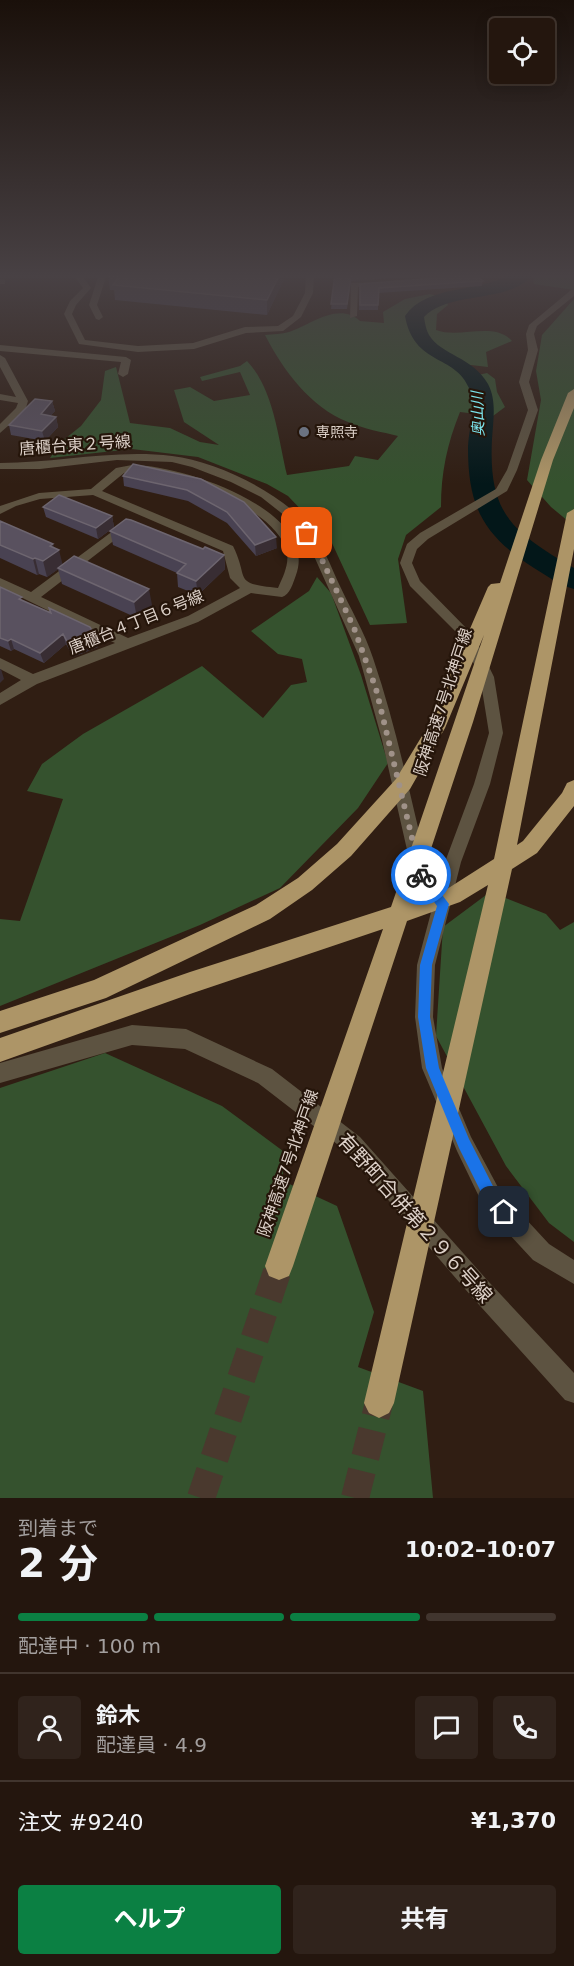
<!DOCTYPE html>
<html lang="ja">
<meta charset="utf-8">
<style>
body{margin:0;font-family:"DejaVu Sans","Noto Sans JP",sans-serif;background:#30231c;color:#f1f3f6;height:100vh;display:flex;flex-direction:column;font-size:22px;white-space:nowrap}
*{box-sizing:border-box;margin:0}
p{font-size:20px;color:#a39f9e}
.icon{flex:none;width:33px;height:33px;fill:none;stroke:currentColor;stroke-width:2;stroke-linecap:round;stroke-linejoin:round}
.map{position:relative;height:1498px;overflow:hidden}
.sheet{display:flex;flex-direction:column;background:#24160e;flex:1}
.sheet>*{flex:none}
.buttons{position:absolute;left:489px;top:18px;display:grid;gap:12px}
.buttons a{display:grid;place-items:center;width:66px;height:66px;border-radius:6px;background:#24160e;box-shadow:0 3px 15px #0003,0 0 0 2px #41352e;font-size:30px}
.pin{position:absolute;display:grid;place-items:center;width:51px;height:51px;color:#fff;margin:-26px;border-radius:12px;box-shadow:0 3px 9px #0006}
.courier{position:absolute;display:grid;place-items:center;width:60px;height:60px;margin:-30px;border:4px solid #1a73e8;border-radius:50%;background:#fff;color:#222;box-shadow:0 2px 8px #0007}
.head em{font-style:normal;font-weight:700}
.head div{display:flex;flex-direction:column-reverse}
.head{display:flex;align-items:center;justify-content:space-between;height:102px;padding:0 18px}
h1{font-size:39px;font-weight:700;line-height:45px}
.bar{display:grid;grid-template-columns:repeat(4,1fr);gap:9px 6px;align-content:center;height:72px;padding:0 18px}
.bar i{height:8px;border-radius:4px;background:#41352e}
.bar .selected{background:#0b8043}
.bar p{grid-column:span 4}
.line{display:flex;align-items:center;gap:15px;padding:0 18px;border-top:2px solid #41352e}
.line div{flex:1}
.round{display:grid;place-items:center;flex:none;width:63px;height:63px;border-radius:6px;background:#30231c}
.action{display:flex;gap:12px;margin-top:auto;padding:12px 18px}
.action a{flex:1;height:69px;border-radius:6px;background:#0b8043;color:#fff;font-size:24px;font-weight:700;line-height:69px;text-align:center}
.action a+a{background:#30231c;color:#f1f3f6}
.map>svg:first-child{display:block}
</style>
<div class="map">
<svg width="574" height="1498" viewBox="0 0 574 1498">
<rect width="100%" height="100%" fill="#301e13"/>
<path fill="#35522e" d="M532,274H574V290L534,284Z
M430,294L445,298L448,305L437,314L436,330C460,339 494,321 512,341L486,352L488,367L471,365L458,370L469,377L487,373L495,379L497,392L505,407L493,416L460,412C447,444 441,473 441,507L406,535L398,559L407,623L370,625L331,541L288,496L267,484L198,457L132,449L50,458L61,442L81,426L101,400L105,371L116,367L130,423L170,428L200,442L219,445L184,422L174,390L190,387L214,401L250,395L240,372L202,381L200,377L240,366L247,361C274,389 278,438 287,475L349,466L355,456L378,460L398,436C382,432 364,429 348,422C310,407 283,370 265,335C273,334 282,334 289,332C310,325 339,301 360,321L384,323L383,312L405,299Z
M574,299V526L551,507L527,480L541,400L536,371L542,335Z
M317,577L331,593L361,675L388,763L358,808L280,888L200,925L0,1006V919L20,921L63,799L27,791L42,764L83,734L202,666L263,718L291,685L307,682L302,659L278,654L251,631L309,591Z
M490,892L546,914L560,930L574,922V1242L549,1223L506,1166L436,1036L443,927Z
M105,1053L222,1106L283,1151V1181L337,1206L374,1312L358,1367L423,1391L433,1498H0V1088Z"/>
<g fill="none" stroke-linecap="round" stroke-linejoin="round">
<path fill="#031719" fill-rule="evenodd" d="M511,274H533C511,304 449,290 424,317C425,323 426,330 429,335C441,355 473,357 488,384C497,401 493,421 492,439C488,515 513,532 574,568V589C559,585 547,576 534,568C483,535 468,507 468,447C469,428 476,406 469,388C455,354 414,366 405,316C427,284 480,293 511,274Z"/>
<path stroke="#4a392e" stroke-width="28" stroke-dasharray="28 14" stroke-linecap="butt" d="M201,1498L279,1266
M355,1498L379,1403"/>
<path fill="#5d5341" fill-rule="evenodd" d="M73,274H81L91,288L76,305L72,314L85,340L138,346L193,343L245,327L278,326L293,316L305,293L306,274H314L313,293L301,317L283,331L246,333L194,349L138,352L79,344L64,314L70,301L83,288Z
M99,274H107L97,305L103,317L99,320L96,319L89,305Z
M469,274H486L456,281L452,279Z
M0,279L5,280V284H0Z
M384,282V286H381L358,287L357,316L350,318L351,283Z
M571,290H574V296L537,326L534,334L538,350L529,382L538,410L517,470L507,491L428,539L417,549L412,563L420,581L474,636L494,677L503,733L490,784L461,862L435,965L433,1017L442,1068L471,1137L500,1191L549,1244L574,1260V1284L533,1260L484,1207L457,1151L422,1068L415,1017L417,965L433,905L413,876L382,740L359,656L309,545L294,523L261,497L231,482L192,467L172,462L117,460L40,469H0V463C57,463 114,449 172,456C214,461 270,488 301,518C319,535 329,562 339,584C350,608 365,633 373,658C397,728 411,801 429,873L438,885L445,862L474,784L489,733L480,677L462,638L410,586L400,563L407,544L420,533L496,489L507,470L528,410L519,382L528,350L526,334L529,325Z
M0,345L126,357L131,360L128,374L123,377L118,374L121,362L0,351Z
M0,355L5,358L28,401L25,411L0,433V424L16,408L18,403L0,400V394L16,397L0,367Z
M132,465C179,464 320,510 296,575C293,583 290,595 282,597L251,593L198,622L37,684L0,705V693L21,680L0,669V658L33,674L115,643L0,587V578L31,592L125,522L131,526L129,529L41,597L128,638L188,616L240,588L230,578L223,551L93,495L40,499L16,506L0,514V506L39,493L91,489L116,468ZM137,471C177,474 278,507 287,553C289,565 283,577 278,588C231,583 250,580 233,546L102,491L124,473Z
M132,1025L186,1029L272,1069L360,1137L488,1281L574,1373V1403L565,1400L472,1297L346,1151L258,1083L185,1049L132,1045L0,1083V1063Z"/>
<path fill="#ad9567" fill-rule="evenodd" d="M574,389V408L553,460L473,722L414,900L447,889L494,859L567,513L574,509V549L517,845L523,841L562,793L567,783L574,780V806L537,853L512,869L394,1403L389,1413L379,1418L369,1413L364,1403L488,885L460,902L407,921L293,1266L289,1276L279,1280L269,1276L265,1266L383,929L190,994L0,1062V1038L190,972L391,907L484,635L445,728L410,789L351,856L312,890L270,919L106,998L0,1033V1011L94,980L256,905L298,878L337,844L396,779L428,726L488,587L491,584L500,583L541,460L568,393Z"/>
</g>
<path fill="#494252" d="M109,274H284V279L267,315L115,300L114,290H110L108,276Z
M335,274H448L351,281L347,309H331Z
M483,281L482,286L378,293V310H359L360,284Z
M52,401L55,411L50,416L56,417L58,427L45,441L11,435L9,425Z
M123,476L201,479L277,548L256,556L227,523L188,501L124,486Z
M43,507L112,516L114,527L98,539L46,517Z
M0,521L54,547L62,564L152,605L137,618L62,584L58,569L47,577L39,574L37,575L0,558Z
M110,531L203,549L224,555L225,569L198,595L178,587L177,573L113,545Z
M0,587L23,600L96,637L98,647L73,657L66,644L44,663L14,649L11,651L0,646Z"/>
<path fill="#382d33" d="M280,274H284V279L267,315V300Z
M52,401L55,411L43,424L41,414Z
M56,417L58,427L45,441L42,431Z
M112,516L114,527L98,539L96,528Z
M276,537L277,548L256,556L255,545Z
M53,544L55,552L59,550L63,566L47,577L43,561L50,546Z
M224,555L225,569L198,595L196,581Z
M35,558L39,574L37,575L33,559Z
M149,589L152,605L137,618L134,602Z
M63,634L66,644L44,663L40,653Z
M96,637L98,647L73,657L70,647Z
M11,639L14,649L11,651L8,641Z
M0,669H1L4,679L0,683Z"/>
<path fill="#59515f" stroke="#6d656f" stroke-width="1.5" d="M109,274H280L267,300L113,285L119,277L108,276Z
M335,274H377L351,276L347,304H331Z
M475,275L483,281L379,288L378,305H360V284Z
M35,399L52,401L41,414L56,417L42,431L9,425Z
M133,464L201,479L244,502L276,537L255,545L227,512L187,490L123,476Z
M59,495L112,516L96,528L43,507Z
M126,519L131,520L203,549L205,547L224,555L196,581L177,573L186,564L110,531Z
M0,521L53,544L50,546L59,550L43,561L35,558L33,559L0,545Z
M74,556L149,589L134,602L58,568Z
M0,587L22,597L19,599L51,613L49,608L90,627L96,637L70,647L63,634L40,653L11,639L8,641L0,638Z"/>
<linearGradient id="sky" x2="0" y2="1"><stop stop-color="#1a100a"/><stop offset="0.57" stop-color="#484144"/><stop offset="1" stop-color="#484144" stop-opacity="0"/></linearGradient>
<rect width="574" height="484" fill="url(#sky)"/>
<path fill="#1a73e8" d="M421,870L424,871L449,904L432,965L430,1017L439,1068L469,1139L497,1194L511,1212L509,1217L504,1219L499,1217L487,1204L459,1148L426,1068L418,1017L420,965L437,906L417,878V871Z"/>
<g fill="none" stroke-linecap="round" stroke-linejoin="round">
<path stroke="#a09289" stroke-width="6" stroke-dasharray="0 10.8" d="M307,533L315,545L354,628L376,689L421,875"/>
</g>
<circle fill="#6b7280" stroke="#25150a" stroke-width="2" cx="304" cy="432" r="6"/>
<g text-anchor="middle" dominant-baseline="central" stroke-width="4.5" stroke-linejoin="round" paint-order="stroke">
<g font-size="14" fill="#dcd0c8" stroke="#25150a" text-anchor="start">
<text x="316" y="432">専照寺</text>
</g>
<g font-size="15" font-style="italic" fill="#7be4ec" stroke="#25150a">
<text transform="translate(478 414) rotate(-92)">奥山川</text>
</g>
<g font-size="16" fill="#dcd0c8" stroke="#25150a">
<text transform="translate(75 445) rotate(-4)">唐櫃台東２号線</text>
<text transform="translate(136 622) rotate(-22)">唐櫃台４丁目６号線</text>
<text transform="translate(443 702) rotate(-72)">阪神高速7号北神戸線</text>
<text transform="translate(288 1163) rotate(-71)">阪神高速7号北神戸線</text>
</g>
<g font-size="20" fill="#dcd0c8" stroke="#25150a">
<text transform="translate(415 1218) rotate(48)">有野町合併第２９６号線</text>
</g>
</g>
</svg>
<div class="buttons">
<a><svg class="icon" aria-label="locate" viewBox="0 0 24 24"><circle cx="12" cy="12" r="6"/><path d="M12 2v4M12 18v4M2 12h4M18 12h4"/></svg></a>
</div>
<div class="pin" style="left:307px;top:533px;background:#ea580c"><svg class="icon" aria-label="bag" viewBox="0 0 24 24"><path d="M5 8h14l-1 12H6zM9 8a3 3 0 0 1 6 0"/></svg></div>
<div class="pin" style="left:504px;top:1212px;background:#1f2937"><svg class="icon" aria-label="home" viewBox="0 0 24 24"><path d="M3 11l9-7 9 7M6 9v11h12V9"/></svg></div>
<div class="courier" style="left:421px;top:875px"><svg class="icon" aria-label="bike" viewBox="0 0 24 24"><circle cx="6" cy="16" r="4"/><circle cx="18" cy="16" r="4"/><path d="M6 16l4-8h5l3 8M10 8l3 8H6M13 5h3"/></svg></div>
</div>
<section class="sheet">
<div class="head"><div><h1>2 分</h1><p>到着まで</p></div><em>10:02–10:07</em></div>
<div class="bar"><i class="selected"></i><i class="selected"></i><i class="selected"></i><i></i><p>配達中 · 100 m</p></div>
<div class="line" style="height:108px"><a class="round"><svg class="icon" aria-label="person" viewBox="0 0 24 24"><circle cx="12" cy="8" r="4"/><path d="M4 21q1-7 8-7t8 7"/></svg></a><div><b>鈴木</b><p>配達員 · 4.9</p></div><a class="round"><svg class="icon" aria-label="chat" viewBox="0 0 24 24"><path d="M4 5h16v11H9l-5 4z"/></svg></a><a class="round"><svg class="icon" aria-label="phone" viewBox="0 0 24 24"><path d="M5 4h4l2 5-3 2q2 4 5 5l2-3 5 2v4C11 20 4 13 5 4z"/></svg></a></div>
<div class="line" style="height:78px"><div>注文 #9240</div><b>¥1,370</b></div>
<div class="action"><a>ヘルプ</a><a>共有</a></div>
</section>
